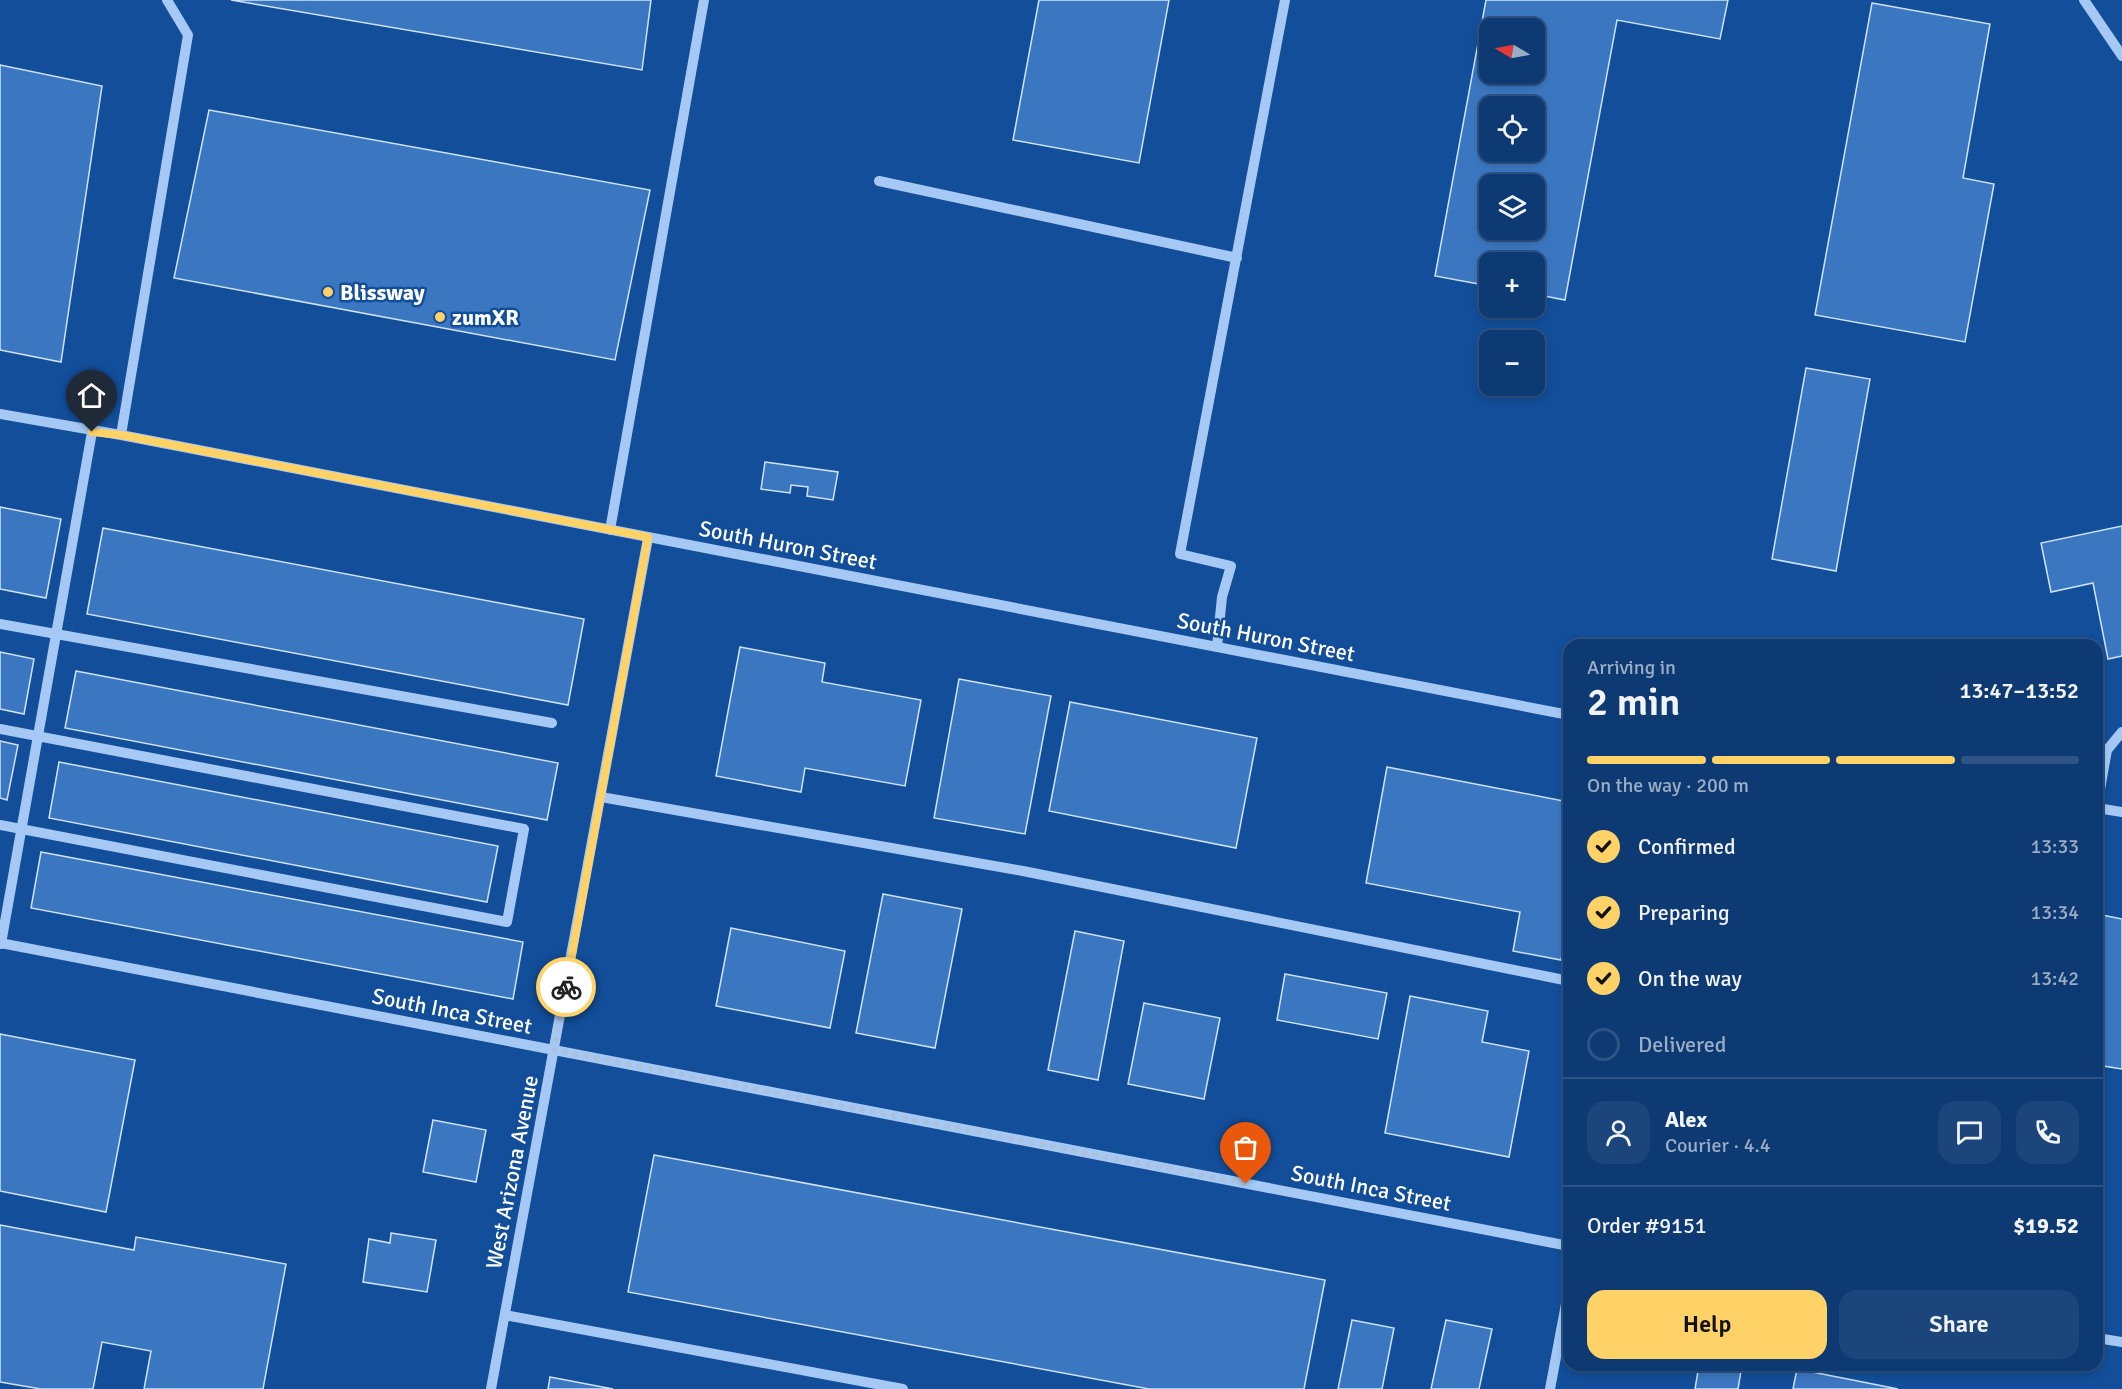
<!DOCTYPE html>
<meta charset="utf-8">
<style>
body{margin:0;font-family:Signika,sans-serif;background:#1c457b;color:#f1f3f6;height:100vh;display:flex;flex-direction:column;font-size:22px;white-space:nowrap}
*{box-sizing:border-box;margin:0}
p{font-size:20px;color:#9badc4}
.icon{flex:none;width:33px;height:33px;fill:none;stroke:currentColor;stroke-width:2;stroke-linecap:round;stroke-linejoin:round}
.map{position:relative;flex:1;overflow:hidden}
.panel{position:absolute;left:1563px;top:639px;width:540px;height:732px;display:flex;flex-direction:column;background:#0e3a73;border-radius:18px;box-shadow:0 3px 9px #0003,0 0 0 2px #2e5485}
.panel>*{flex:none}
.needle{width:39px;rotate:280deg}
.fabs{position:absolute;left:1479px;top:18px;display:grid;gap:12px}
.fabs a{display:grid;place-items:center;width:66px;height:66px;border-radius:12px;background:#0e3a73;box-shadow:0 3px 9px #0003,0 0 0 2px #2e5485;font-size:30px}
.pin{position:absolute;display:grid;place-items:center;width:51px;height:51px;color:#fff;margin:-62px -26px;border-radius:50% 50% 50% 0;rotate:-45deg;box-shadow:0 0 6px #0007}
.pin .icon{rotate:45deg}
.courier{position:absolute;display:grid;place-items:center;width:60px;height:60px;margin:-30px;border:4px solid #ffd268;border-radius:50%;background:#fff;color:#222;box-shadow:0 2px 8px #0007}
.summary em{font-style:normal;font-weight:600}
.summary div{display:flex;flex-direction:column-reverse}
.summary{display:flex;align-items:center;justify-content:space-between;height:102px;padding:0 24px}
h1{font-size:39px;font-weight:600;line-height:45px}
.bar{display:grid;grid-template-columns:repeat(4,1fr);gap:9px 6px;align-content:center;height:72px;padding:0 24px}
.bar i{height:8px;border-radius:4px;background:#2e5485}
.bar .selected{background:#ffd268}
.bar p{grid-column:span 4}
.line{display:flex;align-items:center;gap:15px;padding:0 24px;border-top:2px solid #2e5485}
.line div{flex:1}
.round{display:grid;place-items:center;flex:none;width:63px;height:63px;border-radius:18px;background:#1c457b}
ol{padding:0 24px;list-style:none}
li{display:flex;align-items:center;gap:18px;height:66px}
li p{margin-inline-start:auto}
li .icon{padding:6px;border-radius:50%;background:#ffd268;color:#111;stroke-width:4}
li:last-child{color:#9badc4}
li i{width:33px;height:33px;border:3px solid #2e5485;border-radius:50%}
.cta{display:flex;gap:12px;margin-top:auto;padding:12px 24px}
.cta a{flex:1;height:69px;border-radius:18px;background:#ffd268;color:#111;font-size:24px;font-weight:600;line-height:69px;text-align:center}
.cta a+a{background:#1c457b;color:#f1f3f6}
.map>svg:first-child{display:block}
</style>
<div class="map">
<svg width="2122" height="1389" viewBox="0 0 2122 1389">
<rect width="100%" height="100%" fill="#124e99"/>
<path fill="#3b77c1" stroke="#cde3fd" stroke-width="1.5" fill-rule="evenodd" d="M231,0H651L642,70Z
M1039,0H1169L1139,163L1013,140Z
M1486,0H1728L1720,39L1617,20L1565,300L1534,294V262H1490V286L1435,276ZM1490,28H1534V74H1490ZM1490,106H1534V152H1490ZM1490,184H1534V230H1490Z
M1872,3L1990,24L1963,178L1994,184L1965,342L1815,315Z
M0,65L102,86L61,362L0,350Z
M209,110L650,190L615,360L174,278Z
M1806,368L1870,379L1836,571L1772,559Z
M765,462L838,472L833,500L807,496L808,487L791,485L790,493L761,489Z
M0,507L61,519L46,598L0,589Z
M2122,526V656L2108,659L2093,583L2051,592L2041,543Z
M103,528L584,619L568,705L87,614Z
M740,647L825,663L822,682L921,700L905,786L805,768L801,792L716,776Z
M0,652L34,659L24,714L0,709Z
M76,671L558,763L547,820L65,728Z
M959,679L1051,696L1025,834L934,818Z
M1070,702L1257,738L1236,848L1049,811Z
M0,741L18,745L7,800L0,798Z
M59,762L498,846L487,902L49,818Z
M1387,767L1569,802V918L1561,960L1513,951L1520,912L1366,883Z
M41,852L523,942L513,999L31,908Z
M883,894L962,909L935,1048L856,1033Z
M2097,914L2122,919V1069L2097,1065Z
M731,928L845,951L830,1028L716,1006Z
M1075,931L1124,941L1098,1080L1048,1070Z
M1285,974L1387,993L1378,1039L1277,1020Z
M1410,996L1488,1011L1482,1042L1529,1051L1509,1157L1385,1133Z
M1144,1003L1220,1018L1204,1099L1128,1084Z
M0,1034L135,1060L106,1212L0,1191Z
M433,1120L486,1130L476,1182L423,1172Z
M654,1155L1325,1280L1304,1389H1149L628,1292Z
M0,1225L134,1250L136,1237L286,1264L263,1389H144L151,1351L102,1342L93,1389H41L0,1382Z
M391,1233L436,1240L427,1292L363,1282L369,1239L390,1243Z
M1352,1320L1394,1328L1382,1389H1338Z
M1446,1320L1492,1329L1479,1389H1431Z
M1699,1365H1742L1738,1389H1695Z
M1797,1369L1898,1389H1793Z
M550,1377L613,1389H548Z"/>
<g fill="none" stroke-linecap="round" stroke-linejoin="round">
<path stroke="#a5c9f4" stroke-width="10" d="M2084,0L2122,56
M879,181L1237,258
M0,414L121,435L1569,715
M121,435L188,35L167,0
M610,530L704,0
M0,624L552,723
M1217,647L1222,597L1231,566L1180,554L1285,0
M0,729L524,829L507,922L0,825
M601,797L1023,871L1569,981
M2097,806L2107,750L2122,732
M2097,808L2122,812
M0,943L1569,1246
M1,944L92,432
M505,1315L903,1389
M2097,1338L2122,1342
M491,1389L648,538
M1550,1389L1569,1288"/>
</g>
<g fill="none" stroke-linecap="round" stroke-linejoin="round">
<path stroke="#acc1db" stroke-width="6" stroke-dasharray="0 10.8" d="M566,987L554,1050L1246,1184"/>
<path stroke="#ffd268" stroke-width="8" d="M92,432L121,435L648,537L566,987"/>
</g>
<g fill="#ffd268" stroke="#124e99" stroke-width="2">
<circle cx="328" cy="292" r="6"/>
<circle cx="440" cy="317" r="6"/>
</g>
<g text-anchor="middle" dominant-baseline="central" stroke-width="5" stroke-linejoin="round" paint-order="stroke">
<g font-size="22" font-weight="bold" fill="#fff" stroke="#124e99" text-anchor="start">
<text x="340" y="292">Blissway</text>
<text x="452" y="317">zumXR</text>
</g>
<g font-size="22" fill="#fff" stroke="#124e99">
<text transform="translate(788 545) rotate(11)">South Huron Street</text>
<text transform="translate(1266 637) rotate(11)">South Huron Street</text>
<text transform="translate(452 1011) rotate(11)">South Inca Street</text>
<text transform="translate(512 1172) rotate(-79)">West Arizona Avenue</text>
<text transform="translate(1371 1188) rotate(11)">South Inca Street</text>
</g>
</g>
</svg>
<div class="fabs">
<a><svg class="needle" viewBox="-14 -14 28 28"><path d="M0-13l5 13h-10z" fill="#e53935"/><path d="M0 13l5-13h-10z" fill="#9badc4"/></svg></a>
<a><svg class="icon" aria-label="locate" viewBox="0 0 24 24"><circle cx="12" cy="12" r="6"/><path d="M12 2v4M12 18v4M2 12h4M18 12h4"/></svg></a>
<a><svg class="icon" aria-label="layers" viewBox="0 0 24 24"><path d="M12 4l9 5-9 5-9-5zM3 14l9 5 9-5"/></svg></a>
<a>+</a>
<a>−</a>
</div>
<div class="pin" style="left:1246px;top:1184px;background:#ea580c"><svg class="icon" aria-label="bag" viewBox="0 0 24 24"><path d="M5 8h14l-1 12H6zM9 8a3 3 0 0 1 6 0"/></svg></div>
<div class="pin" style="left:92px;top:432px;background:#1f2937"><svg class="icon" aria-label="home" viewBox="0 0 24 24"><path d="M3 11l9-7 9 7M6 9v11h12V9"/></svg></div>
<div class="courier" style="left:566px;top:987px"><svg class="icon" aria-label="bike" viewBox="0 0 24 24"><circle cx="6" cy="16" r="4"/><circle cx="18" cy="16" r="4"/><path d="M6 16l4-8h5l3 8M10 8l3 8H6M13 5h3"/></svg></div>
<section class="panel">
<div class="summary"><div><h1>2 min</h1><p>Arriving in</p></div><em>13:47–13:52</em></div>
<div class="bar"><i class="selected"></i><i class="selected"></i><i class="selected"></i><i></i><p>On the way · 200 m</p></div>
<ol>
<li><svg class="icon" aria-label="check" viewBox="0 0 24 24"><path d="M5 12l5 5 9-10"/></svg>Confirmed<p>13:33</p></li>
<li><svg class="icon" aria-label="check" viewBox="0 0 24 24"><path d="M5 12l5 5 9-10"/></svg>Preparing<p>13:34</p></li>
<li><svg class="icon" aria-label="check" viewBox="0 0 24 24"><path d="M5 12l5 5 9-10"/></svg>On the way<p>13:42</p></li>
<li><i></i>Delivered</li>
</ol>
<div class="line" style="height:108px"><a class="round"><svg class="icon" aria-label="person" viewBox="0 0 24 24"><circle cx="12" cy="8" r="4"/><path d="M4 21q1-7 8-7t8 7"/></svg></a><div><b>Alex</b><p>Courier · 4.4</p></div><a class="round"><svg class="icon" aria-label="chat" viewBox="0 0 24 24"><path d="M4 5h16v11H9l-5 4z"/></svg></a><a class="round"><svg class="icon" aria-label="phone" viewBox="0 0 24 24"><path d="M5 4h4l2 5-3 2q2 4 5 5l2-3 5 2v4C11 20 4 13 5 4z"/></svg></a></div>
<div class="line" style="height:78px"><div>Order #9151</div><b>$19.52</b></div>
<div class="cta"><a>Help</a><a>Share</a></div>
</section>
</div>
